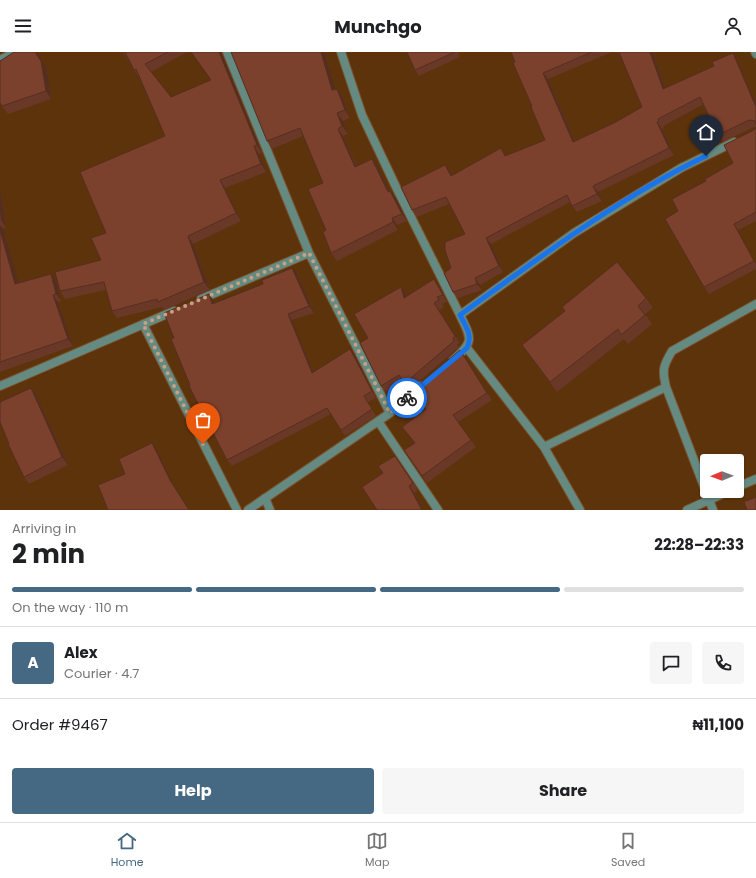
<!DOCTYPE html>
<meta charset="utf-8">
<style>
body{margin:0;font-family:Poppins,sans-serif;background:#f6f6f6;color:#202124;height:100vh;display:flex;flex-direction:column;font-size:15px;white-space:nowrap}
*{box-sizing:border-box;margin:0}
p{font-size:13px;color:#757577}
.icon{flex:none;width:22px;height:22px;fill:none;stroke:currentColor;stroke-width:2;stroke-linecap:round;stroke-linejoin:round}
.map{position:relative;height:458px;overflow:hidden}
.panel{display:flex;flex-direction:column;background:#fff;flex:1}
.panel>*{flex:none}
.needle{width:26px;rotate:269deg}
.fabs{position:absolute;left:700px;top:402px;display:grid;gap:8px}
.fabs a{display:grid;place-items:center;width:44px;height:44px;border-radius:4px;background:#fff;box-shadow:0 1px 3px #0004;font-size:20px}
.pin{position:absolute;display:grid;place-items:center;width:34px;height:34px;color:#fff;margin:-41px -17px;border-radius:50% 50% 50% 0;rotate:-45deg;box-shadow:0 0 4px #0007}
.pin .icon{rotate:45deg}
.courier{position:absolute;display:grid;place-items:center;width:40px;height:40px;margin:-20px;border:3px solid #1a73e8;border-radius:50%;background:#fff;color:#222;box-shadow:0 1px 5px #0007}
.headline em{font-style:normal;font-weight:700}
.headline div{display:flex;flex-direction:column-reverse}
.headline{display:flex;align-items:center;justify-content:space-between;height:68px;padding:0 12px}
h1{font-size:26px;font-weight:700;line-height:30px}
.bar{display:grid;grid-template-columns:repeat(4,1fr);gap:6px 4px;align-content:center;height:48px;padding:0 12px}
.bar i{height:5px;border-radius:3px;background:#e0e0e0}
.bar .on{background:#456982}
.bar p{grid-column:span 4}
.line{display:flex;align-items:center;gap:10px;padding:0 12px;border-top:1px solid #e0e0e0}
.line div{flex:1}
.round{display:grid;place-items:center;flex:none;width:42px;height:42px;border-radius:4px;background:#f6f6f6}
.cta{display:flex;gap:8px;margin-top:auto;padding:8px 12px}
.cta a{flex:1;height:46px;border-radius:4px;background:#456982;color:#fff;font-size:16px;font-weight:700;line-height:46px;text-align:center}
.cta a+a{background:#f6f6f6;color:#202124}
header{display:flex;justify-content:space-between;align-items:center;height:52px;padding:0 12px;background:#fff;font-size:18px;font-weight:700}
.tabs{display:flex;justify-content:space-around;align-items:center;height:56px;border-top:1px solid #e0e0e0;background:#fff;font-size:11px;color:#757577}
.tabs a{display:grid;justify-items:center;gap:2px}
.tabs .on{color:#456982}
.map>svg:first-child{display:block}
</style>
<header><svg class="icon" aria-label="menu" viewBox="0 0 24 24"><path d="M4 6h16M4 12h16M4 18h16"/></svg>Munchgo<svg class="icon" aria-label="person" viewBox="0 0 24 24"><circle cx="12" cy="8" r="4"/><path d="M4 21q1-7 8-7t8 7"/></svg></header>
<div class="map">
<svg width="756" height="458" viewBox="0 0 756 458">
<rect width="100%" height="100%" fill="#5d330b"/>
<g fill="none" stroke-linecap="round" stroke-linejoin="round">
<g stroke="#7a522c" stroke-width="10">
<path id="minor" d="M227,0L309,201L390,361
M341,0L362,63L396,135L460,263
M755,0L756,2
M201,247L309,201
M143,272L237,458
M467,296L544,395L580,458
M453,308C474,290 472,287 460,263L574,181L681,116L734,90
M0,334L174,259
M378,369L438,458
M544,395L666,335
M737,435L756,427
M265,446L270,458
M248,458L390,361L421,334
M687,458L729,439
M713,458L666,335C662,318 663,314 672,299L756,252"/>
</g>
<g stroke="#7a522c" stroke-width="10">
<path id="tertiary" d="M0,8L15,0"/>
</g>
<use href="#minor" stroke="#648a82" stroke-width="8"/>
<use href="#tertiary" stroke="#648a82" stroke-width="8"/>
</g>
<path fill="#6a3827" d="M14,0H36L47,17L51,47L8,62L0,51Z
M123,0H187L151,20L171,45L211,28L222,2L262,101L259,102L266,120L225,136L241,169L193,192L210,238L164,258L162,255L117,266L112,259L106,238L65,247L60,239L101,208L106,181L165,84L140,26L134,18L129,8H128Z
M407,0H458L460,5L419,24L415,18Z
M511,0H612L548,27L575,89L616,70L642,55L619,1H618L617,0H652L665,36L714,14L733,1L737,8L756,51V75H754L723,90L718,83L704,52L663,74L664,76L662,77L674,103L598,140L602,149L577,160L572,154L570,150L491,192L503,220L480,233L482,238L458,246L453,240L451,216L465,182L449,152L417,165L412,158L450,119L452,124L506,104L545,88L515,10Z
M335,37H337L342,44L350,66L343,69L348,82L343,84L357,114L378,115L389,139H390L396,146L407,169L397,173L398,178L337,209L331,201L326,178L323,131L303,84L272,97L267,89Z
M756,75V169L738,178L756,212V217L709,242L704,235L678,159L706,129L733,111Z
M0,134L6,176H3L18,231L56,230L61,249L58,250L73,294L0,320Z
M297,222L314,261L292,268L313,320L355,304L376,346L368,350L376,364L345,384L331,362L232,414L227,408L190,333L174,286L209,242L213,248L214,251Z
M434,227L439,233L447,250L442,252L444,255L439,258L460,291L457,292L459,295L410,337L404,330L386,340L381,334L368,286L401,235L406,242V244Z
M646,246L653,256L645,262L652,272L628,292L624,287L557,340L522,293Z
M465,305L492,348L458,370L476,395L427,431L404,398L415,391L425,358L411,339Z
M31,336L36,343L68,413L29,432L24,425L9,392Z
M395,404L418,438L414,441L423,458H377L383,421Z"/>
<path fill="#562e20" d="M35,0H36L47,17L51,47L46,39Z
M219,0H222V2L262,101L257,93Z
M321,0H324L338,46L332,38Z
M650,0H652L668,44L663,37Z
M733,1L737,8L756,51V55Z
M543,21L548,27L578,97L573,90Z
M337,37L342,44L350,66L345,58Z
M337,61L343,69L348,82L342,74Z
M657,70L662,77L674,103L669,96Z
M338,77L343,84L360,123L355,115Z
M254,94L259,102L266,120L261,112Z
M372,107L378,115L393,148L388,140Z
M445,113L450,119L455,131L451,124Z
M220,128L225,136L241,169L236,161Z
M0,134L6,176L1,168L0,160Z
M593,134L598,140L602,149L597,142Z
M390,139L396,146L407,169L402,162Z
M392,166L397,173L398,178L393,170Z
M734,172L738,178L756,213L754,209Z
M0,173L3,176L21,239L15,232L0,178Z
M188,184L193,192L210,238L204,230Z
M486,186L491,192L503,220L499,214Z
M292,216L297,222L314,261L309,254Z
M51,222L56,230L61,249L56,242Z
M475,226L480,233L482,238L477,232Z
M434,227L439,233L447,250L443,243Z
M401,235L406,242L409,253L404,246Z
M209,242L213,248L217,259L212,252Z
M53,243L58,250L73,294L68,287Z
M434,251L439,258L460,291L455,284Z
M288,262L292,268L316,327L312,321Z
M350,297L355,304L376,346L372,339Z
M460,298L465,305L492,348L487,341Z
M31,336L36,343L68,413L62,405Z
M152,391L156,397L174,434L190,458L170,428Z
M409,434L414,441L423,458H422Z"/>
<path fill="#7b412d" stroke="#562e20" d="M14,0H35L41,9L46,39L2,54L0,51V9Z
M125,0H168L145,12L171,45L211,28L191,0H219L257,93L254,94L261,112L220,128L236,161L188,184L204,230L158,250L157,247L112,259L104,230L60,239L55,220L101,208L91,186L106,181L80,120L165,84L136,17L134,18Z
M231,0H321L332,38L337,37L345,58L337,61L342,74L338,77L355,115L372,107L388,140L390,139L402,162L392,166L393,170L331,201L323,180L326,178L308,137L323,131L300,76L267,89Z
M407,0H455L415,18Z
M511,0H592L543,21L573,90L616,70L642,55L619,0H650L663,37L714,14L712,10L733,1L756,55V72L755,69L749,68L718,83L700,45L658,67L659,69L657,70L669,96L593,134L597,142L572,154L567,143L486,186L499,214L475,226L477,232L453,240L444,221L451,216L445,198V190L465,182L446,145L412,158L401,135L445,113L451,124L501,96L505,104L545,88L531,55L532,54L513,11L515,10Z
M756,75V160L734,172L754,209L704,235L665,167L678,159L672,147L706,129L705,127L733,111L724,93L754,78Z
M0,178L15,232L51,222L56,242L53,243L68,287L0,310Z
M617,210L646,246L638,254L645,263L621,283L618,277L550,330L522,293L565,259L562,255Z
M292,216L309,254L288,262L312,321L350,297L372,339L364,344L372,357L341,378L327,356L227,408L189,334L190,333L171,287L174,286L164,261L209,242L212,252L263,232L262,228Z
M434,227L443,243L437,245L439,248L434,251L455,284L453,286L454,289L405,331L399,323L381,334L360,291L368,286L354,262L401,235L404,246Z
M460,298L487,341L453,363L471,388L422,424L404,398L415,391L402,375L426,357L411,339Z
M31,336L62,405L24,425L8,392H9L0,370V350Z
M152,391L170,428L189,458H108L98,433L125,422L119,407Z
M395,404L413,431L409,434L422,458H377L362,435L383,421L378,414Z
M756,445V458H747L744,450Z"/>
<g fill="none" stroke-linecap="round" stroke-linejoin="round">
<path stroke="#c6a284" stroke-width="4" stroke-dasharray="0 7.2" d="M203,392L143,272L309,201L390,361L407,346"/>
<path stroke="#1a73e8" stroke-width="5" d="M407,346L467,296C473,283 466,275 460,263C539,206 618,146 706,104"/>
</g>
</svg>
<div class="fabs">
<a><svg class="needle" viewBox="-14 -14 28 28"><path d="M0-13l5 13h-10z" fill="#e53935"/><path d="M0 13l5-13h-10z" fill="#757577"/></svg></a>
</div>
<div class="pin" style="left:203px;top:392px;background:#ea580c"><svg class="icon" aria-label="bag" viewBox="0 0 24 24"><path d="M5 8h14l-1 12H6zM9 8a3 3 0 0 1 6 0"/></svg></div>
<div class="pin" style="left:706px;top:104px;background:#1f2937"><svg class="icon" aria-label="home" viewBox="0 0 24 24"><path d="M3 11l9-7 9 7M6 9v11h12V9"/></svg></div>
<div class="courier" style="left:407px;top:346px"><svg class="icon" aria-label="bike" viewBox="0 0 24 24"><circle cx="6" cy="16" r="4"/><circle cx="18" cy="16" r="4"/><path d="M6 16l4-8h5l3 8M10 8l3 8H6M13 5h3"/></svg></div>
</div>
<section class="panel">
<div class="headline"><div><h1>2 min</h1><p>Arriving in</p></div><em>22:28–22:33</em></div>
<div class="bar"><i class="on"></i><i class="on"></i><i class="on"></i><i></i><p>On the way · 110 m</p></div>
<div class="line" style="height:72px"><b class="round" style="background:#456982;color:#fff">A</b><div><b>Alex</b><p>Courier · 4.7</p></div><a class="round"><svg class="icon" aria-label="chat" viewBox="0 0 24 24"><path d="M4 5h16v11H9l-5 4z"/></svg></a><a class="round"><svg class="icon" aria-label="phone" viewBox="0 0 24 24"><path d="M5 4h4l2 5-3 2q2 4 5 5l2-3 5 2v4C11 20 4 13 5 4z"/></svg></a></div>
<div class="line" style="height:52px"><div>Order #9467</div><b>₦11,100</b></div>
<div class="cta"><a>Help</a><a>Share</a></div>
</section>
<nav class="tabs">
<a class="on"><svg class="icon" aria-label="home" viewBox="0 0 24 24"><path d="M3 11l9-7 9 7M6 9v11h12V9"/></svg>Home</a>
<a><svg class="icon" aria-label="map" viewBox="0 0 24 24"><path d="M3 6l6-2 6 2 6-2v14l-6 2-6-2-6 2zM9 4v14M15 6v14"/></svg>Map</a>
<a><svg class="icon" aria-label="saved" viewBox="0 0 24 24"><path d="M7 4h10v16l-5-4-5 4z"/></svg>Saved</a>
</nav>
